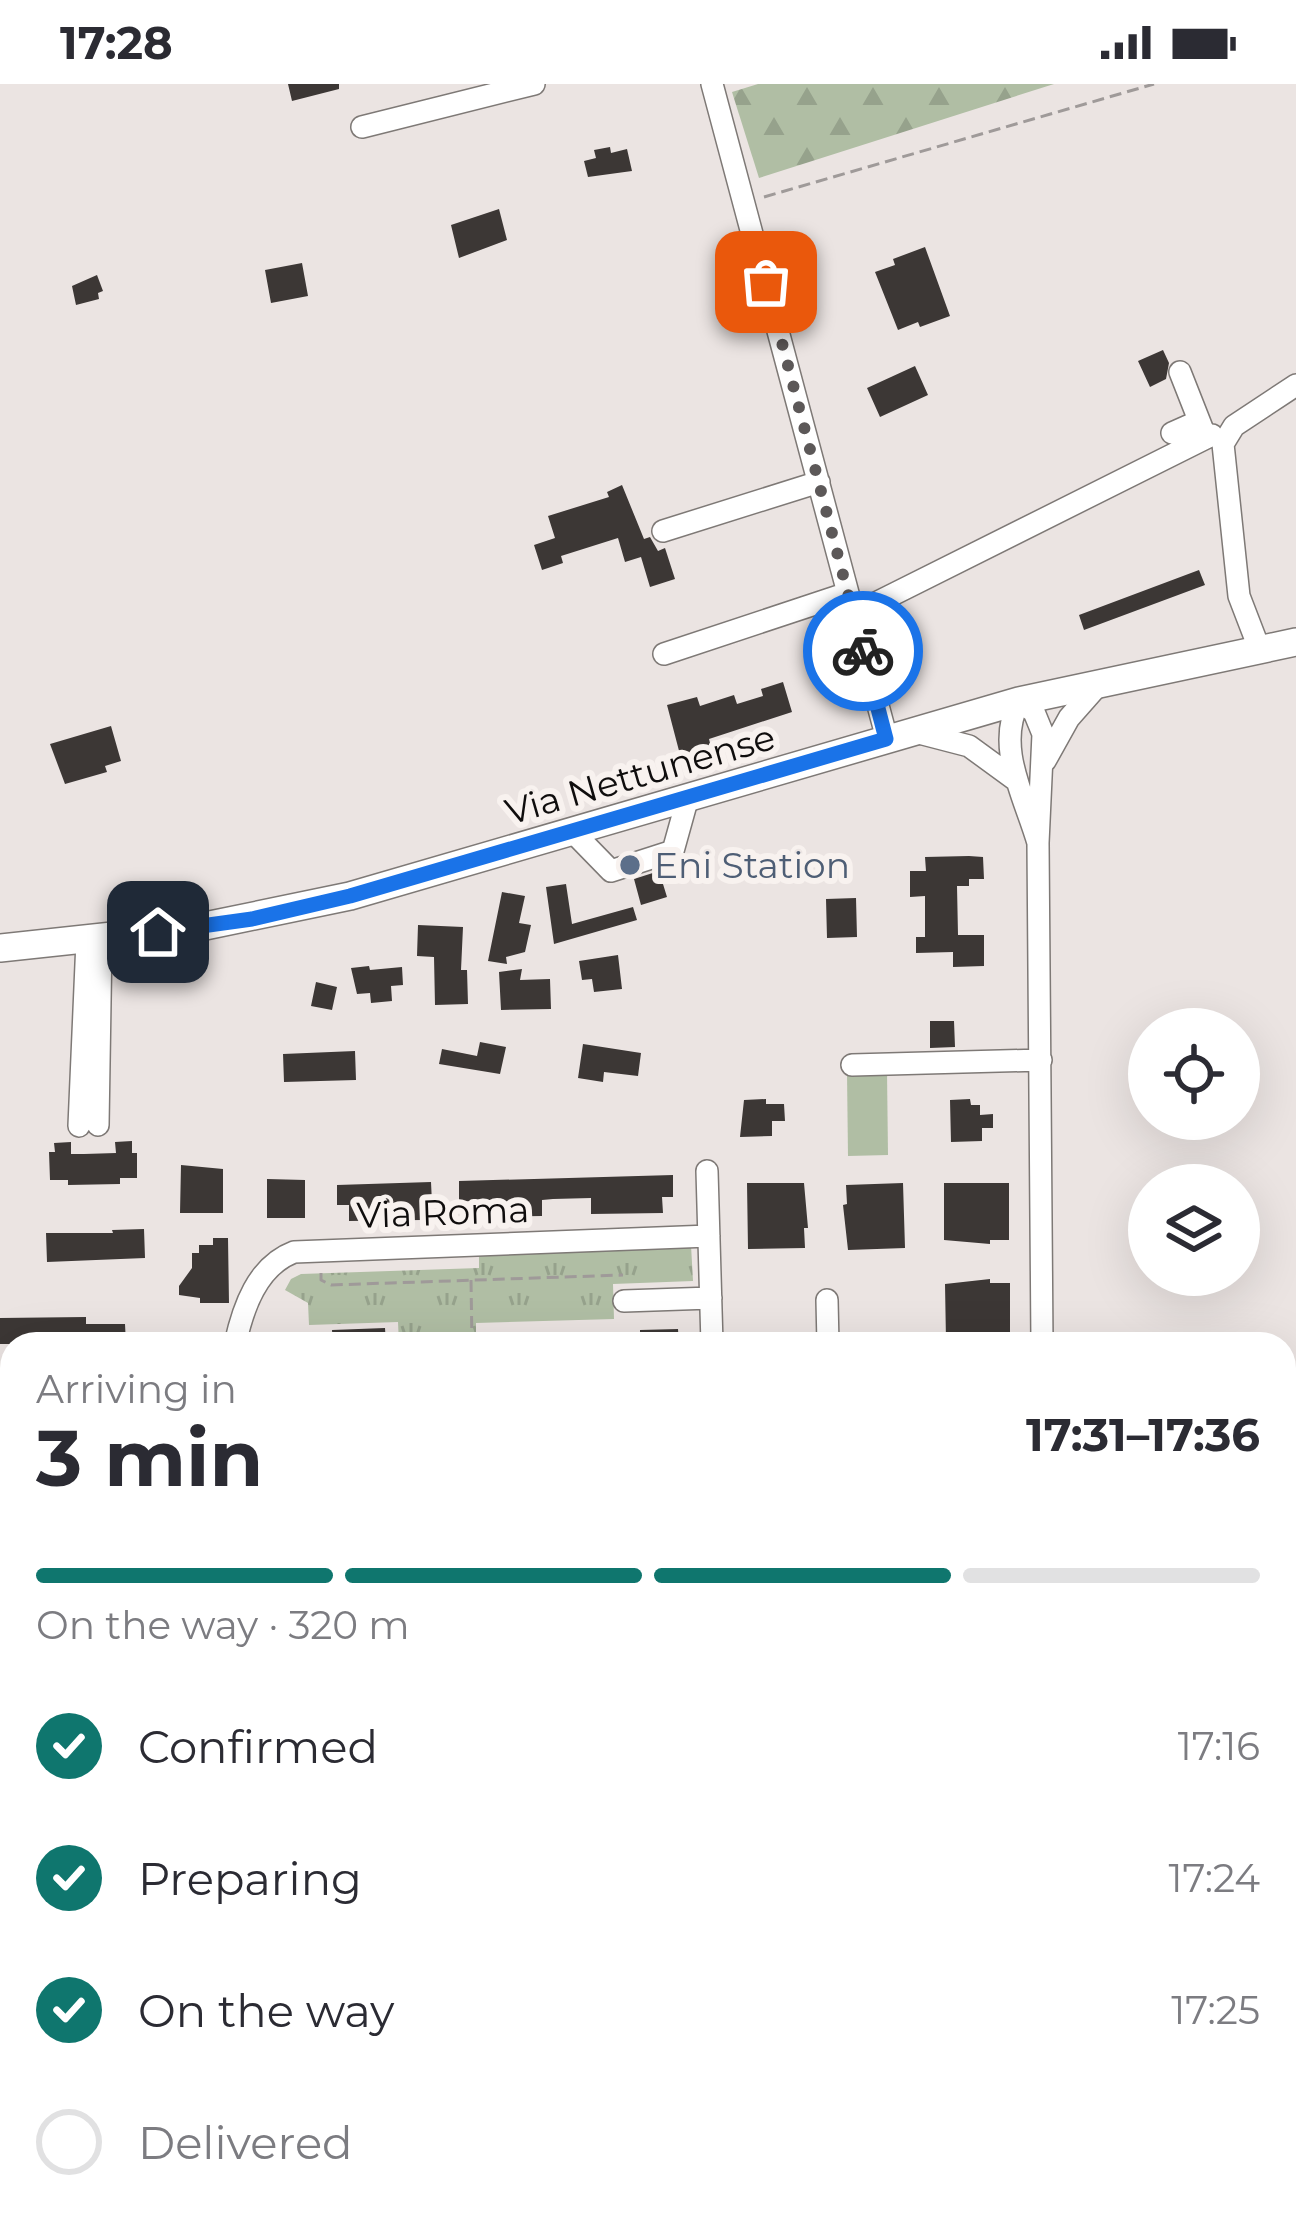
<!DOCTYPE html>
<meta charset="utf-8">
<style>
body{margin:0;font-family:Montserrat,sans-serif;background:#f2f2f3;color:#2b2b33;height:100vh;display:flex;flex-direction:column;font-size:45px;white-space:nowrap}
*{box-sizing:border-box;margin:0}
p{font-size:39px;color:#7c7c81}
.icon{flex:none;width:66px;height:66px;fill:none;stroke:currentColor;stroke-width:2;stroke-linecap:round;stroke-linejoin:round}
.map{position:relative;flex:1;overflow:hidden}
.side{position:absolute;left:0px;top:1248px;width:1296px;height:900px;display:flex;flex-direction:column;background:#fff;border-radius:36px 36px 0 0;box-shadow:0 12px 48px #0002}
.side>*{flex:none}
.buttons{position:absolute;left:1128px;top:924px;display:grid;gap:24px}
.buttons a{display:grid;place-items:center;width:132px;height:132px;border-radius:50%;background:#fff;box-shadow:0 12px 48px #0002;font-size:60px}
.pin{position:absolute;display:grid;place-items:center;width:102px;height:102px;color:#fff;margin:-51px;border-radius:24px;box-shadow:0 6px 18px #0006}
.courier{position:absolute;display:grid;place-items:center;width:120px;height:120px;margin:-60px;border:9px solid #1a73e8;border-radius:50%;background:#fff;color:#222;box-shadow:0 3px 15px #0007}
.summary em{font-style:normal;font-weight:700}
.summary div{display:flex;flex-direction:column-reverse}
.summary{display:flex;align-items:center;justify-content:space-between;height:204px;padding:0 36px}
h1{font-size:78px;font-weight:700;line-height:90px}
.bar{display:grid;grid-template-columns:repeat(4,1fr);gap:18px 12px;align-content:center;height:144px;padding:0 36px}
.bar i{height:15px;border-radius:9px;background:#e1e1e2}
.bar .current{background:#0f766e}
.bar p{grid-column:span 4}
ol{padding:0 36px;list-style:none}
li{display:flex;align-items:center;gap:36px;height:132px}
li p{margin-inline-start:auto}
li .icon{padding:12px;border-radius:50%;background:#0f766e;color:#fff;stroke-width:4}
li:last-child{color:#7c7c81}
li i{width:66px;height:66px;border:6px solid #e1e1e2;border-radius:50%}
.status{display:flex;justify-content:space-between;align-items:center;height:84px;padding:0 60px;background:#fff;direction:ltr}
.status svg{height:33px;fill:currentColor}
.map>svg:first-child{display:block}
</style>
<div class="status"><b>17:28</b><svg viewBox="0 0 49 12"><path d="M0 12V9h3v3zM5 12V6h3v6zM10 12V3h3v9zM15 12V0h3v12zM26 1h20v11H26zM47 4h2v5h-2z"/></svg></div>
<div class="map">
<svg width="1296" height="2148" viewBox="0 0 1296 2148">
<defs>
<pattern id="industrial-furrows" width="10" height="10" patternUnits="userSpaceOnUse" patternTransform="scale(3)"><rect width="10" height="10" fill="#e7d8d3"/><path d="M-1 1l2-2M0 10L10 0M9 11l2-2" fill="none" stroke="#c5b8b4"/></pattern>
<pattern id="forest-firs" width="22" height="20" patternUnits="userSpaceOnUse" patternTransform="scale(3)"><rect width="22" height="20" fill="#b0bea4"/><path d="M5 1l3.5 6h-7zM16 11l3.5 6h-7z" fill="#96a28c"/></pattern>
<pattern id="park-tufts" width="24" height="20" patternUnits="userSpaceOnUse" patternTransform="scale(3)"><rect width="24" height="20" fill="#b0bea4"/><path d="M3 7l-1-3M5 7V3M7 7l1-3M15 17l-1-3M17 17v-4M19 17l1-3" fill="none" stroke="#96a28c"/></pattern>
</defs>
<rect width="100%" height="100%" fill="#ebe4e2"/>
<path fill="url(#industrial-furrows)" d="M1296,1900V2148H1075V2136H1284V1905Z"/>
<path fill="url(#forest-firs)" d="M758,0H1054L759,94L732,8Z"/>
<path fill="url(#park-tufts)" d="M691,1161L693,1197L613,1200L614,1235L476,1239V1260H399L398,1238L309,1241L308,1219L285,1206L291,1195L301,1190L479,1184V1168Z"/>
<path fill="#b0bea4" d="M887,988L888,1071L848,1072L847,989Z"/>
<path fill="#3c3735" d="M288,0H339V5L292,17Z
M610,63L611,69L627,65L632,87L588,93L584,77L596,74L594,66Z
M499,125L507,156L459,174L451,141Z
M925,163L950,232L920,243L918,238L898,246L875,188L895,181L893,175Z
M302,179L308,212L271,219L265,186Z
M97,191L103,207L98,209L99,215L76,221L72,202Z
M1163,266L1169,279L1166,295L1150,303L1138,277Z
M915,282L928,311L880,333L867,304Z
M622,401L644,455L650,453L658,467L665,464L675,495L650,503L641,473L625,478L618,454L561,472L563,479L542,486L534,461L555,454L548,432L609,413L607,408Z
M1199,486L1205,501L1084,546L1079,531Z
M783,598L792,628L709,655L711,663L700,666L703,676L683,682L667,621L697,613L700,622L734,611L737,620L763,612L761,605Z
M111,642L121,677L105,682L107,688L65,700L50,660Z
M969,772L983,773L984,795H969V802H957L958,851H984V882L953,883V868L916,869V853H925V812L910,813V787H926L925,773Z
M659,787L667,813L641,821L634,795Z
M566,800L572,840L633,823L637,836L554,860L546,803Z
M502,808L525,812L519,839L531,841L525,868L506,873L507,880L488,877Z
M856,814L857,853L827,854L826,815Z
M418,841L463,843L461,886H467L468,920L435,921L434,873L417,872Z
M618,871L622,905L594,908L592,895L582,896L579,877Z
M369,882L370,886L402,883L403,901L391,902L392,917L371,919L370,909L357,910L351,884Z
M522,885L520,896L550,895L551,925L501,926L499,888Z
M316,898L337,903L332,926L311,922Z
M930,937H954L955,963L930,964Z
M480,958L506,963L500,990L439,980L442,965L477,972Z
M583,960L641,969L638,992L604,988L603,998L578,994Z
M355,967L356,996L284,998L283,970Z
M766,1015V1020H784L785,1037H772V1052L740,1053L744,1016Z
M970,1015L971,1021H980V1031L993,1030V1044H982V1057L951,1058L950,1016Z
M132,1057V1069H137V1094H120V1100L68,1101V1096H50L49,1068H55L54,1059L71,1058V1070H84L116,1069L115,1058Z
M181,1081L223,1085V1129H180Z
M673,1091V1113H662L663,1129L591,1130V1114L553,1115L542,1116V1132L471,1133L470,1117L459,1118V1097Z
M267,1095L305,1096V1134H267Z
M431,1098L432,1119H421V1136L349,1137V1121H337V1101Z
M747,1099H804L808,1144H804L805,1164L748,1165Z
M903,1099L905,1164L848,1166L843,1121L847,1120L846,1101Z
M944,1099H1009V1156H990V1160L944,1156Z
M144,1145L145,1174L47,1178L46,1149H113L112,1146Z
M213,1154H228L229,1219H200V1214L179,1211V1202L192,1184V1169H199V1161H213Z
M990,1195V1199H1010V1256L946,1257L945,1200Z
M86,1233V1240H125L126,1260H0V1234Z
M385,1244L386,1260H333L332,1246Z
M678,1245L679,1260H640V1246Z"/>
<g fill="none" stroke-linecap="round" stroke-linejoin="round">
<g stroke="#7e7976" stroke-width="24">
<path id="minor" d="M712,0L887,655
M362,43L534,0
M1180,288L1206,354
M1172,349L1199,337
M663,447L819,398
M854,530L1212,351
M1259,564L1239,512L1223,360L1234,342L1296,301
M664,570L848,509
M919,649L969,662L1017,697
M1045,677L1069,634L1099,600
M572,747L611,787L673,767L688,713
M1038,759C1025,713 995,664 1019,617L1034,628L1043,650L1038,759L1042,1260
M852,981L1041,976
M98,1041L101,856
M79,1042L87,857
M707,1087L712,1260
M827,1216L828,1260
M624,1217L711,1214
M235,1260C243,1224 257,1182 294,1168L709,1152
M0,1404H12
M1284,1538H1296
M0,1697H12
M1284,1697H1296
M0,1829L12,1828
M1284,1895L1296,1890
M0,1953H12
M0,2126L12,2125
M115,2136L116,2148
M1061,2148V2136"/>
</g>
<g stroke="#7e7976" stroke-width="30">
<path id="major" d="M0,864L205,842L350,812L1019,617L1296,558"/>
</g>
<path stroke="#9f9a99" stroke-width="3" stroke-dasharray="12 6" stroke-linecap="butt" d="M764,113L1154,0
M321,1189V1196L331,1201L623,1191
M471,1196L472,1260
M0,1522H12"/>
<use href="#minor" stroke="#fff" stroke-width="21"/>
<use href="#major" stroke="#fff" stroke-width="27"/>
<path stroke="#494646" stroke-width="4.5" stroke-dasharray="21 21" stroke-linecap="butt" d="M1284,1855L1296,1851
M506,2148L537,2136"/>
</g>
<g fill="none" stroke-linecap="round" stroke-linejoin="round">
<path stroke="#5c5858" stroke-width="12" stroke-dasharray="0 21.6" d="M766,198L863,567"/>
<path stroke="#1a73e8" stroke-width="15" d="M158,848L252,835L350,812L886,655L863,567"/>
</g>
<circle fill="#5c6f8a" stroke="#f8f2ef" stroke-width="4.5" cx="630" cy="781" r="12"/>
<g text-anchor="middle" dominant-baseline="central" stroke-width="12" stroke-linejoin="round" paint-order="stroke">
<g font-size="36" fill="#0f0d0d" stroke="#f8f2ef">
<text transform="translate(640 690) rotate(-16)">Via Nettunense</text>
<text transform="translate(443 1128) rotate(-2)">Via Roma</text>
</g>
<g font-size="36" fill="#4e5e75" stroke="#f8f2ef" text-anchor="start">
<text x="654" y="781">Eni Station</text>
</g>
</g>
</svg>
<div class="buttons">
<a><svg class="icon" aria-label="locate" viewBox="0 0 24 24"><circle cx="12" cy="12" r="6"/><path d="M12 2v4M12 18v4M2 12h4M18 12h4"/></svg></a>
<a><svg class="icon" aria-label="layers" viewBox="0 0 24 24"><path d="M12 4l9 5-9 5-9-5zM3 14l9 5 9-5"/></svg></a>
</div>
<div class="pin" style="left:766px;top:198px;background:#ea580c"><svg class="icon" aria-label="bag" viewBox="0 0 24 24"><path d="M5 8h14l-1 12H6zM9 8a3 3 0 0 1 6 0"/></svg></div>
<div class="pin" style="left:158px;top:848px;background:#1f2937"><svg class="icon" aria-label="home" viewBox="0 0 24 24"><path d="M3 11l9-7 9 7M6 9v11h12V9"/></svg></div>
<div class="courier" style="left:863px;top:567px"><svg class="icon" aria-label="bike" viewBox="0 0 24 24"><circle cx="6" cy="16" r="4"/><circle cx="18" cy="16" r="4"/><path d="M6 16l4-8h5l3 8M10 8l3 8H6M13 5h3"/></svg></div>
<section class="side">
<div class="summary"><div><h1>3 min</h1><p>Arriving in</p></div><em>17:31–17:36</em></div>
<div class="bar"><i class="current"></i><i class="current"></i><i class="current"></i><i></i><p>On the way · 320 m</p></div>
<ol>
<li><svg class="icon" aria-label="check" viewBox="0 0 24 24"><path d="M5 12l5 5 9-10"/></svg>Confirmed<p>17:16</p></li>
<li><svg class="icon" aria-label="check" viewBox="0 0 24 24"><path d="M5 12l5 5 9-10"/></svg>Preparing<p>17:24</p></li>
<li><svg class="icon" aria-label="check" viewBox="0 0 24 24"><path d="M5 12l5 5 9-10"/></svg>On the way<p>17:25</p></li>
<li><i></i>Delivered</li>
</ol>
</section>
</div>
